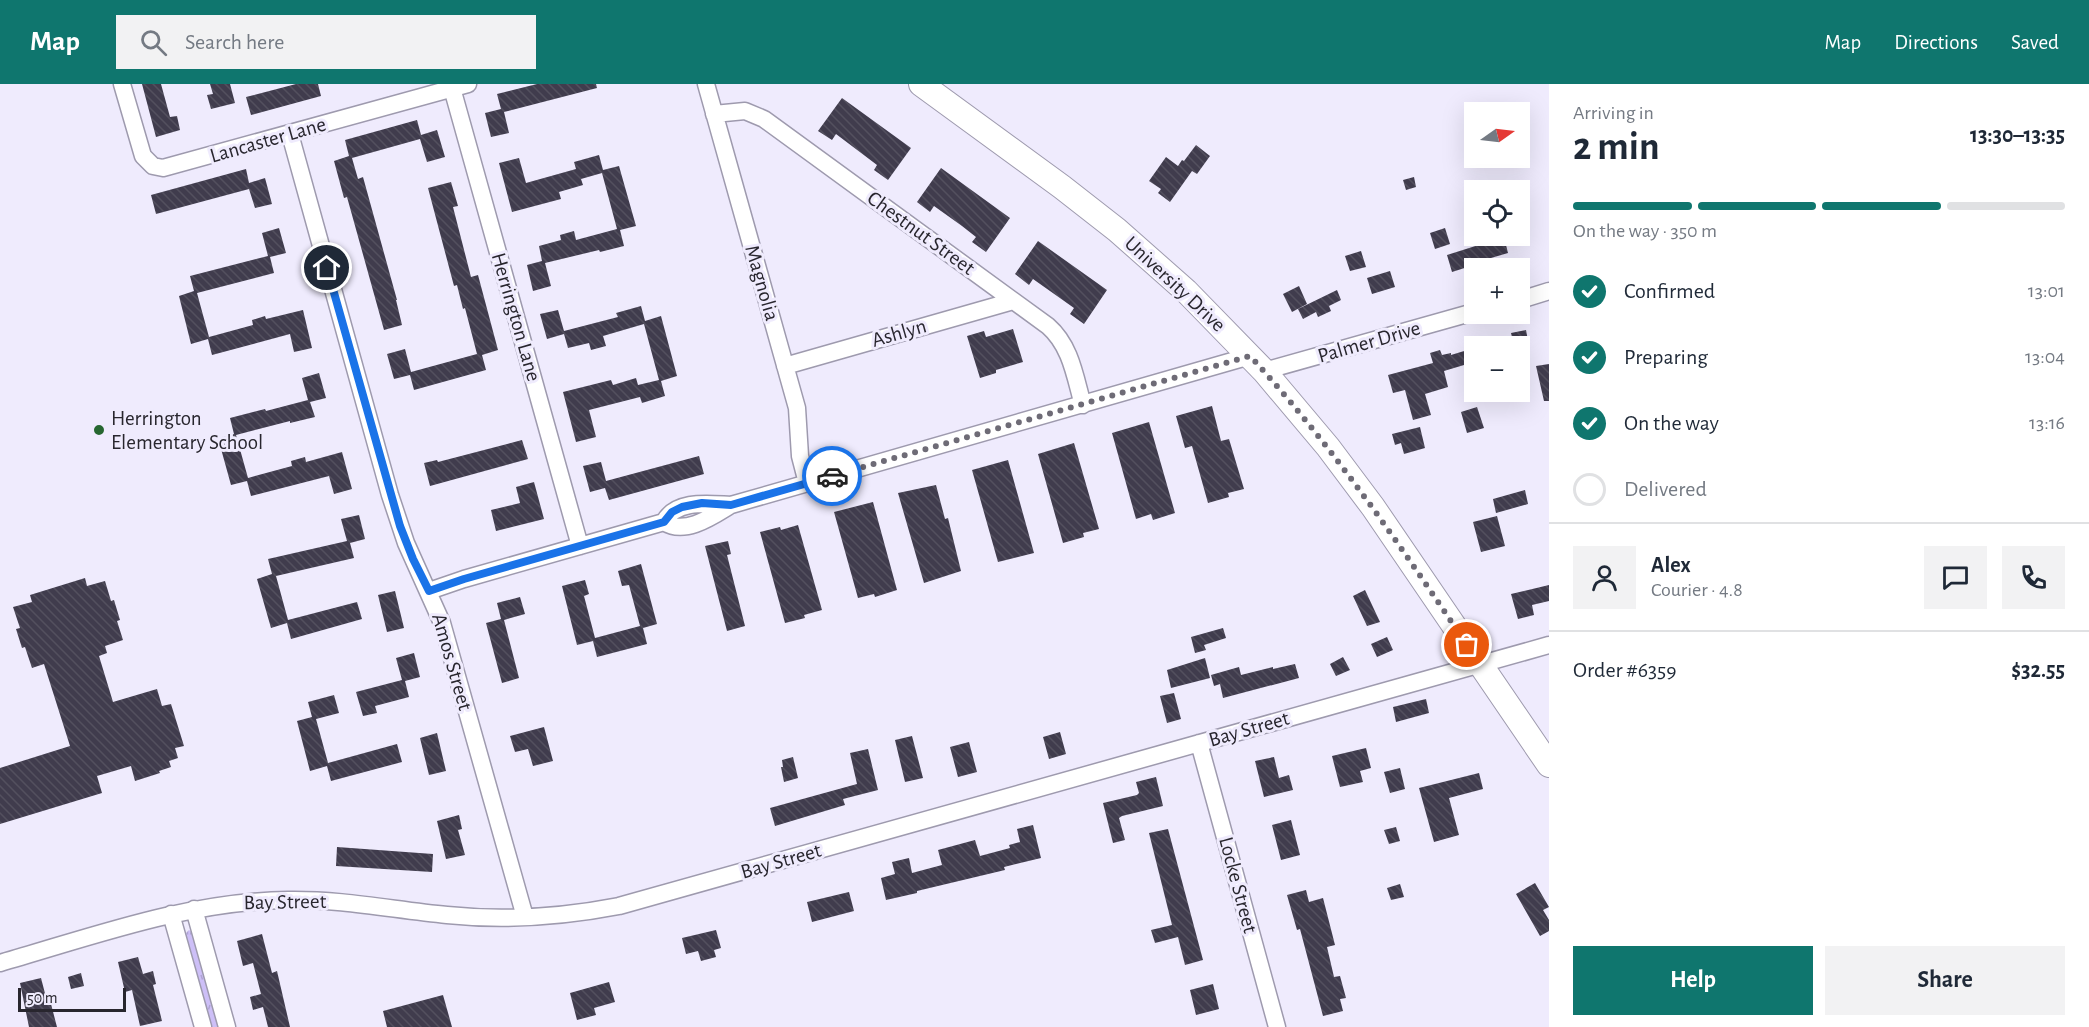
<!DOCTYPE html>
<meta charset="utf-8">
<style>
body{margin:0;font-family:"Alegreya Sans",sans-serif;background:#f2f2f3;color:#1f2937;height:100vh;display:flex;flex-direction:column;font-size:22px;white-space:nowrap}
*{box-sizing:border-box;margin:0}
p{font-size:20px;color:#747a83}
.icon{flex:none;width:33px;height:33px;fill:none;stroke:currentColor;stroke-width:2;stroke-linecap:round;stroke-linejoin:round}
.map{position:relative;flex:1;overflow:hidden}
.drawer{display:flex;flex-direction:column;background:#fff;width:540px}
.drawer>*{flex:none}
.needle{width:39px;rotate:76deg}
.buttons{position:absolute;left:1464px;top:18px;display:grid;gap:12px}
.buttons a{display:grid;place-items:center;width:66px;height:66px;border-radius:0px;background:#fff;box-shadow:0 6px 24px #0002;font-size:30px}
.scale{position:absolute;left:18px;bottom:15px;width:108px;box-sizing:border-box;padding-left:6px;border:3px solid #28262e;border-top:0;font-size:16px;line-height:21px;white-space:nowrap;color:#28262e;-webkit-text-stroke:4px #efebfd;paint-order:stroke}
.pin{position:absolute;display:grid;place-items:center;width:51px;height:51px;color:#fff;margin:-26px;border:3px solid #fff;border-radius:50%;box-shadow:0 2px 6px #0007}
.courier{position:absolute;display:grid;place-items:center;width:60px;height:60px;margin:-30px;border:4px solid #1a73e8;border-radius:50%;background:#fff;color:#222;box-shadow:0 2px 8px #0007}
.overview em{font-style:normal;font-weight:700}
.overview div{display:flex;flex-direction:column-reverse}
.overview{display:flex;align-items:center;justify-content:space-between;height:102px;padding:0 24px}
h1{font-size:39px;font-weight:700;line-height:45px}
.bar{display:grid;grid-template-columns:repeat(4,1fr);gap:9px 6px;align-content:center;height:72px;padding:0 24px}
.bar i{height:8px;border-radius:4px;background:#e0e1e3}
.bar .selected{background:#0f766e}
.bar p{grid-column:span 4}
.line{display:flex;align-items:center;gap:15px;padding:0 24px;border-top:2px solid #e0e1e3}
.line div{flex:1}
.round{display:grid;place-items:center;flex:none;width:63px;height:63px;border-radius:0px;background:#f2f2f3}
ol{padding:0 24px;list-style:none}
li{display:flex;align-items:center;gap:18px;height:66px}
li p{margin-inline-start:auto}
li .icon{padding:6px;border-radius:50%;background:#0f766e;color:#fff;stroke-width:4}
li:last-child{color:#747a83}
li i{width:33px;height:33px;border:3px solid #e0e1e3;border-radius:50%}
.button{display:flex;gap:12px;margin-top:auto;padding:12px 24px}
.button a{flex:1;height:69px;border-radius:0px;background:#0f766e;color:#fff;font-size:24px;font-weight:700;line-height:69px;text-align:center}
.button a+a{background:#f2f2f3;color:#1f2937}
header{display:flex;align-items:center;gap:36px;box-sizing:border-box;height:84px;padding:0 30px;background:#0f766e;color:#fff}
header strong{font-size:28px}
nav{display:flex;gap:33px;margin-inline-start:auto;font-size:21px}
.search{width:420px;height:54px;background:#f2f2f3;display:flex;align-items:center;gap:15px;box-sizing:border-box;padding:0 21px;border-radius:0px;color:#747a83;font-size:22px}
main{display:flex;flex:1;min-height:0}
.map>svg:first-child{display:block}
</style>
<header>
<strong>Map</strong>
<div class="search"><svg class="icon" aria-label="search" viewBox="0 0 24 24"><circle cx="10" cy="10" r="6"/><path d="M15 15l6 6"/></svg>Search here</div>
<nav><a>Map</a><a>Directions</a><a>Saved</a></nav>
</header>
<main>
<div class="map">
<svg width="1549" height="943" viewBox="0 0 1549 943">
<defs>
<pattern id="grass-tufts" width="24" height="20" patternUnits="userSpaceOnUse" patternTransform="scale(1.5)"><rect width="24" height="20" fill="#cdbff7"/><path d="M3 7l-1-3M5 7V3M7 7l1-3M15 17l-1-3M17 17v-4M19 17l1-3" fill="none" stroke="#b0a4d4"/></pattern>
<pattern id="building-back-hatch" width="6" height="6" patternUnits="userSpaceOnUse" patternTransform="scale(1.5)"><rect width="6" height="6" fill="#403c4d"/><path d="M-1 5l2 2M0 0l6 6M5-1l2 2" fill="none" stroke="#53505e"/></pattern>
</defs>
<rect width="100%" height="100%" fill="#efebfd"/>
<path fill="url(#grass-tufts)" d="M189,846L192,848L220,943H210L185,850Z"/>
<path fill="url(#building-back-hatch)" d="M142,0H161L170,33L177,32L180,46L156,53Z
M210,0H230L235,19L211,25L207,11L213,10Z
M296,0H318L321,12L251,31L246,13Z
M537,0H596L597,4L504,28L509,49L491,53L485,29L501,25L497,10Z
M842,14L911,64L888,96L874,86L877,81L836,50L832,56L818,47Z
M417,36L421,51L437,46L445,73L427,78L420,55L352,74L358,95L363,93L397,216H396L402,241L384,246L347,113L344,114L334,77L349,72L345,56Z
M1196,61L1210,72L1197,90L1192,87L1170,118L1158,109L1161,105L1149,97L1166,73L1178,82L1182,76L1184,77Z
M599,71L603,86L619,82L636,142L620,146L624,162L600,168L599,166L545,179L551,202L533,207L527,181L542,177L539,162L561,156L560,151L574,147L576,156L617,145L602,89L581,95L583,101L559,108L561,115L512,128L499,79L519,74L526,99L576,85L574,78Z
M941,84L1010,134L986,168L972,158L976,153L962,142L934,122L930,128L917,118Z
M246,85L249,99L265,94L272,120L255,124L249,105L156,130L151,111Z
M1414,93L1416,103L1406,106L1403,96Z
M451,98L458,122L453,123L471,193L478,191L498,266L482,271L486,286L414,306L410,291L394,295L387,270L405,265L411,288L477,270L465,224L463,225L457,201L454,202L428,104Z
M279,144L286,169L270,173L274,189L197,209L209,253L253,241L252,236L265,232L266,235L303,226L312,264L294,268L290,250L212,271L208,255L191,260L179,212L194,207L190,192L268,172L262,149Z
M1445,144L1450,160L1435,165L1430,149Z
M1504,153L1508,169L1474,179V181L1452,188L1447,171Z
M1038,157L1107,206L1084,240L1070,230L1074,224L1033,195L1029,201L1015,190Z
M1361,167L1366,183L1350,187L1345,172Z
M1390,187L1395,203L1372,210L1367,194Z
M1299,202L1307,220L1292,228L1283,210Z
M1337,206L1341,216L1329,222L1331,227L1318,233L1316,228L1303,235L1298,225Z
M641,222L645,237L661,232L677,292L661,297L665,312L642,319L640,313L589,326L596,353L576,358L563,308L611,296L613,301L636,294L638,301L659,296L644,240L603,252L606,262L591,266L589,259L568,264L564,250L547,255L540,230L558,226L564,247L618,233L616,229Z
M1013,245L1023,278L996,286V289L980,294L967,252L984,247L986,253Z
M1526,246L1529,262H1514L1511,249Z
M1474,264V278L1444,287L1448,303L1425,310L1431,331L1413,336L1405,306L1393,309L1388,291L1433,279L1430,269L1440,266L1442,271L1451,269V271Z
M1549,280V317H1544L1536,282Z
M319,289L326,314L310,318L315,333L290,339V337L236,351L248,394L292,382L291,377L305,373L306,378L342,368L352,405L334,410L329,392L251,412L247,397L231,401L218,354L234,350L230,334L265,325L266,327L308,316L302,294Z
M1212,322L1221,357L1229,355L1244,405L1228,409L1229,413L1208,419L1192,362L1185,364L1176,332Z
M1477,323L1484,344L1467,349L1461,328Z
M1149,338L1175,429L1153,436L1151,430L1136,435L1112,349Z
M1420,343L1425,364L1404,370L1401,359L1395,361L1392,350Z
M522,356L528,375L430,402L424,379L437,376L438,378Z
M1074,359L1099,445L1083,449L1084,453L1063,459L1038,370Z
M699,372L704,390L609,416L605,404L590,408L583,382L601,378L606,397Z
M1008,376L1034,469L998,478L972,386Z
M534,398L544,435L496,447L491,426L520,419L516,403Z
M936,401L945,435L948,434L961,487L924,499L898,409Z
M1525,406L1528,420L1496,429L1493,415Z
M873,418L897,506L875,513L874,510L858,514L834,428Z
M359,431L365,455L350,459L354,474L276,492L288,536L357,518L362,535L291,555L287,539L271,544L257,495L272,490L268,475L347,457L341,435Z
M1497,432L1505,462L1481,468L1473,438Z
M798,441L822,526L804,531L805,534L785,539L760,448L780,443L781,446Z
M728,457L731,470L727,471L745,542L727,547L705,462Z
M641,480L657,540L643,544L647,560L597,573L593,557L577,561L562,502L585,496L589,510L584,512L595,554L640,542L629,501L622,502L618,487Z
M85,494L87,502L105,497L111,517L114,516L120,536L117,537L123,556L105,562L107,569L99,572L113,618L157,605L162,622L171,620L184,662L175,664L178,674L169,677L171,683L159,687L160,689L135,697L131,682L97,692L102,709L0,740V684L70,662L44,580L32,584L25,563L22,564L16,545L20,544L13,523L32,518L30,511Z
M1549,501V517L1532,521L1534,531L1518,535L1511,510Z
M1365,506L1380,538L1367,542L1353,512Z
M395,507L404,544L387,548L378,511Z
M520,513L525,530L504,536L519,594L502,599L486,539L501,535L497,519Z
M1223,544L1226,554L1204,561L1206,566L1195,569L1191,553Z
M1387,553L1393,566L1377,573L1371,560Z
M414,569L420,593L405,597L409,613L375,622L377,629L363,632L356,608L402,596L396,574Z
M1343,573L1350,586L1336,592L1330,580Z
M1205,574L1210,594L1171,604L1167,586Z
M1295,580L1299,594L1223,614L1220,600L1214,602L1211,591L1239,583L1241,591L1273,583V585Z
M1174,609L1181,635L1167,639L1160,612Z
M334,611L339,629L316,635L328,679L397,660L402,678L331,697L327,682L310,687L297,637L312,633L308,618Z
M1426,615L1429,629L1396,638L1393,623Z
M544,643L553,677L533,682L528,665L515,668L510,652Z
M1060,648L1066,670L1049,675L1043,653Z
M437,649L446,687L429,691L420,654Z
M912,652L923,694L905,698L895,656Z
M969,658L977,688L958,693L950,663Z
M1366,664L1371,684L1360,687L1363,698L1340,703L1332,672Z
M868,665L878,706L843,715L845,721L775,742L770,724L857,700L850,669Z
M793,673L798,694L784,698L781,683H783L782,676Z
M1274,673L1279,694L1289,691L1293,706L1264,713L1255,677Z
M1400,684L1405,705L1390,709L1384,688Z
M1479,689L1483,705L1449,714L1459,751L1434,758L1419,704Z
M1156,693L1163,722L1122,732L1119,734L1125,756L1113,759L1103,719L1137,711L1139,709L1136,698Z
M459,731L462,745L458,746L465,771L446,775L437,737Z
M1291,736L1300,771L1281,776L1272,741Z
M1033,741L1041,774L1004,783L1005,786L917,807V809L886,816L881,794L895,790L892,778L909,774L912,789L942,781L938,766L975,756L980,772L1010,764L1009,761L1020,758L1017,745Z
M1396,743L1400,757L1389,760L1384,746Z
M1168,745L1203,876L1185,881L1178,853L1155,859L1151,846L1172,841L1149,749Z
M337,763L433,770L432,788L336,782Z
M1535,799L1549,823L1543,826L1549,836V847L1540,852L1516,810Z
M1400,800L1404,813L1391,816L1387,804Z
M1306,806L1309,818L1323,814L1335,861L1327,863L1334,893L1340,892L1346,914L1340,915L1343,927L1323,932L1300,845L1297,846L1287,811Z
M849,808L854,827L812,838L807,818Z
M716,846L721,864L714,866L716,873L701,877L698,867L686,870L682,854Z
M262,850L272,889L277,887L290,943H268L263,923L253,926L250,913L261,910L253,879L243,882L237,857Z
M138,873L143,890L153,887L156,900L153,901L162,937L140,942L132,906L125,908L118,878Z
M81,889L84,902L71,905L68,893Z
M41,894L48,921L51,920L57,943H29L20,899Z
M609,898L615,918L594,924L596,931L577,936L570,909Z
M1213,900L1219,925L1196,931L1190,906Z
M443,911L452,943H387L383,927Z"/>
<g fill="none" stroke-linecap="round" stroke-linejoin="round">
<g stroke="#9e9aae" stroke-width="19">
<path id="street" d="M122,0L143,72L153,82L163,84L468,0
M706,0L797,324L800,372L807,399
M452,4L580,462
M714,30L745,27L764,35L1048,242C1071,262 1075,293 1083,321
M290,50L390,411L406,459L442,539L525,833
M1520,216L1549,207
M785,282L1013,217
M1264,287L1474,228
M664,438C685,452 713,432 731,421L1250,272
M429,507L464,495L664,438C676,415 709,420 731,421
M1199,659L1277,943
M194,825L227,943
M171,830L203,943
M0,879C94,852 189,817 288,816C342,815 394,826 447,831C505,837 562,833 619,822L1549,561"/>
</g>
<g stroke="#9e9aae" stroke-width="26">
<path id="secondary" d="M921,0L1062,103L1117,146L1186,207L1264,287L1328,363L1373,423L1549,681"/>
</g>
<use href="#street" stroke="#fff" stroke-width="16"/>
<use href="#secondary" stroke="#fff" stroke-width="24"/>
</g>
<g fill="none" stroke-linecap="round" stroke-linejoin="round">
<path stroke="#6e6b76" stroke-width="6" stroke-dasharray="0 10.8" d="M832,392L1250,272C1332,361 1400,461 1467,561"/>
<path stroke="#1a73e8" stroke-width="8" d="M327,184L400,442L413,475L429,507L464,495L664,438L672,428L682,423L702,419L731,421L832,392"/>
</g>
<circle fill="#266630" stroke="#efebfd" stroke-width="2" cx="99" cy="346" r="6"/>
<g text-anchor="middle" dominant-baseline="central" stroke-width="6" stroke-linejoin="round" paint-order="stroke">
<g font-size="21" fill="#28262e" stroke="#efebfd">
<text transform="translate(268 56) rotate(-16)">Lancaster Lane</text>
<text transform="translate(921 149) rotate(36)">Chestnut Street</text>
<text transform="translate(762 199) rotate(74)">Magnolia</text>
<text transform="translate(1175 200) rotate(43)">University Drive</text>
<text transform="translate(516 233) rotate(74)">Herrington Lane</text>
<text transform="translate(899 249) rotate(-16)">Ashlyn</text>
<text transform="translate(1369 258) rotate(-16)">Palmer Drive</text>
<text transform="translate(452 578) rotate(74)">Amos Street</text>
<text transform="translate(1249 645) rotate(-16)">Bay Street</text>
<text transform="translate(781 777) rotate(-16)">Bay Street</text>
<text transform="translate(1238 801) rotate(75)">Locke Street</text>
<text transform="translate(285 818) rotate(-1)">Bay Street</text>
</g>
<g font-size="21" fill="#28262e" stroke="#efebfd" text-anchor="start">
<text x="111" y="334">Herrington<tspan x="111" dy="24">Elementary School</tspan></text>
</g>
</g>
</svg>
<div class="buttons">
<a><svg class="needle" viewBox="-14 -14 28 28"><path d="M0-13l5 13h-10z" fill="#e53935"/><path d="M0 13l5-13h-10z" fill="#747a83"/></svg></a>
<a><svg class="icon" aria-label="locate" viewBox="0 0 24 24"><circle cx="12" cy="12" r="6"/><path d="M12 2v4M12 18v4M2 12h4M18 12h4"/></svg></a>
<a>+</a>
<a>−</a>
</div>
<div class="scale">50 m</div>
<div class="pin" style="left:1467px;top:561px;background:#ea580c"><svg class="icon" aria-label="bag" viewBox="0 0 24 24"><path d="M5 8h14l-1 12H6zM9 8a3 3 0 0 1 6 0"/></svg></div>
<div class="pin" style="left:327px;top:184px;background:#1f2937"><svg class="icon" aria-label="home" viewBox="0 0 24 24"><path d="M3 11l9-7 9 7M6 9v11h12V9"/></svg></div>
<div class="courier" style="left:832px;top:392px"><svg class="icon" aria-label="car" viewBox="0 0 24 24"><path d="M5 17H2v-5l4-1 3-4h7l3 4 3 1v5h-3M9 17h6M6 11h13"/><circle cx="7" cy="17" r="2"/><circle cx="17" cy="17" r="2"/></svg></div>
</div>
<section class="drawer">
<div class="overview"><div><h1>2 min</h1><p>Arriving in</p></div><em>13:30–13:35</em></div>
<div class="bar"><i class="selected"></i><i class="selected"></i><i class="selected"></i><i></i><p>On the way · 350 m</p></div>
<ol>
<li><svg class="icon" aria-label="check" viewBox="0 0 24 24"><path d="M5 12l5 5 9-10"/></svg>Confirmed<p>13:01</p></li>
<li><svg class="icon" aria-label="check" viewBox="0 0 24 24"><path d="M5 12l5 5 9-10"/></svg>Preparing<p>13:04</p></li>
<li><svg class="icon" aria-label="check" viewBox="0 0 24 24"><path d="M5 12l5 5 9-10"/></svg>On the way<p>13:16</p></li>
<li><i></i>Delivered</li>
</ol>
<div class="line" style="height:108px"><a class="round"><svg class="icon" aria-label="person" viewBox="0 0 24 24"><circle cx="12" cy="8" r="4"/><path d="M4 21q1-7 8-7t8 7"/></svg></a><div><b>Alex</b><p>Courier · 4.8</p></div><a class="round"><svg class="icon" aria-label="chat" viewBox="0 0 24 24"><path d="M4 5h16v11H9l-5 4z"/></svg></a><a class="round"><svg class="icon" aria-label="phone" viewBox="0 0 24 24"><path d="M5 4h4l2 5-3 2q2 4 5 5l2-3 5 2v4C11 20 4 13 5 4z"/></svg></a></div>
<div class="line" style="height:78px"><div>Order #6359</div><b>$32.55</b></div>
<div class="button"><a>Help</a><a>Share</a></div>
</section>
</main>
